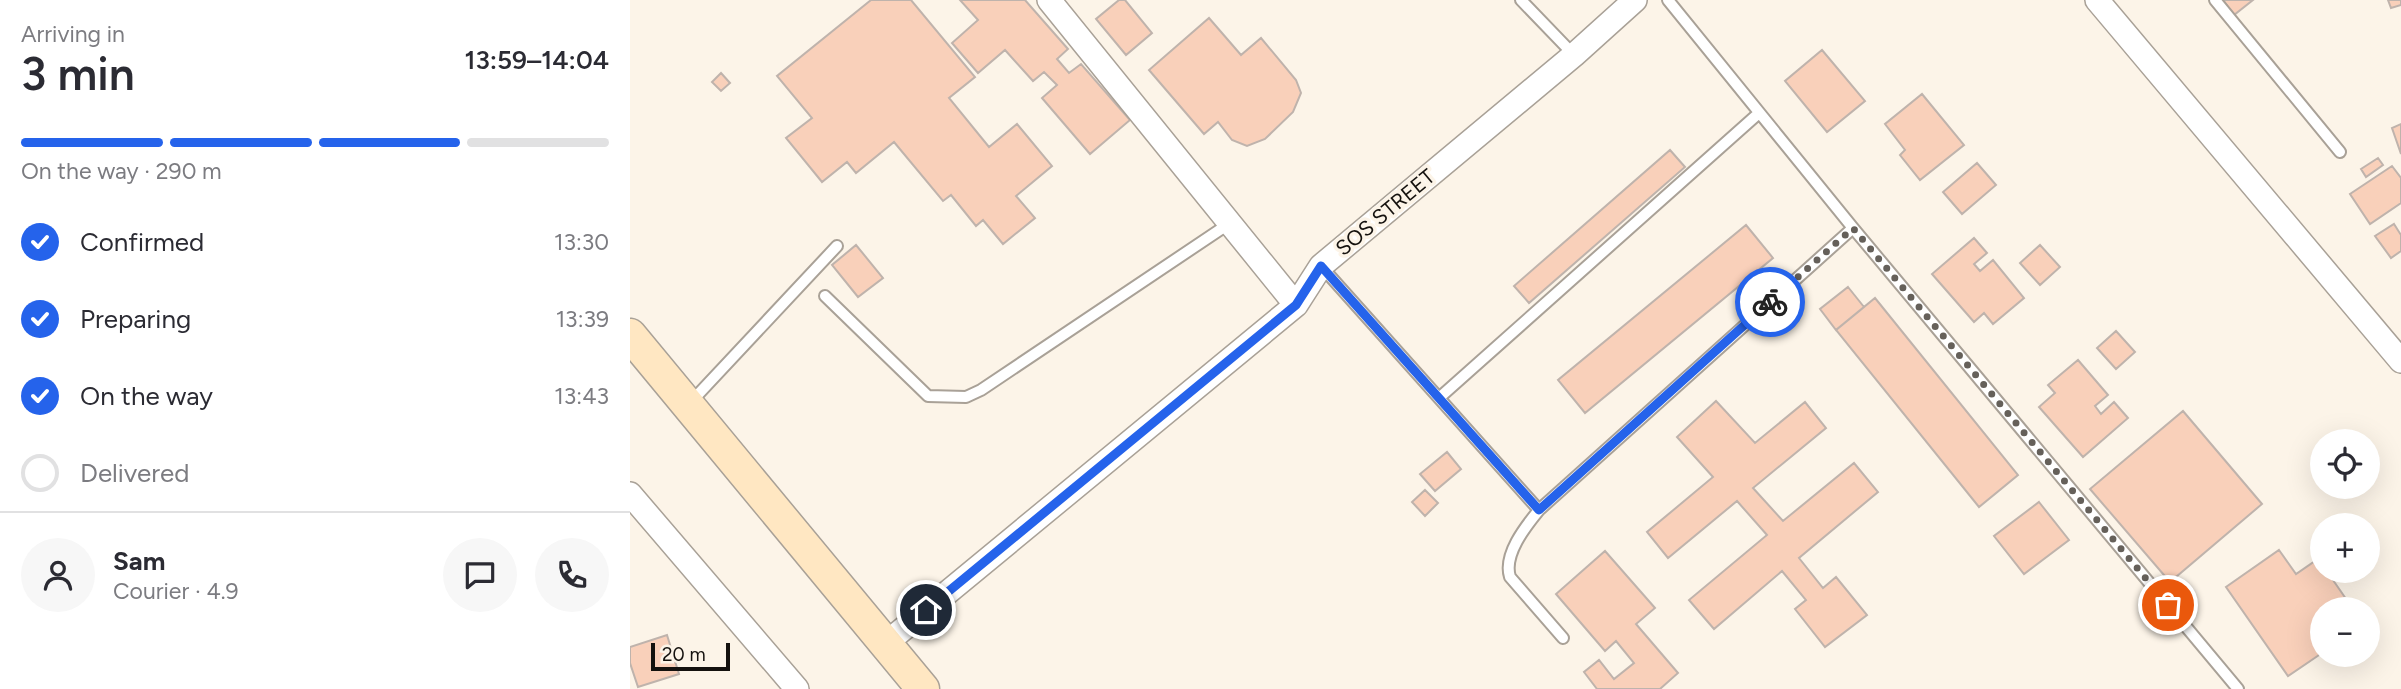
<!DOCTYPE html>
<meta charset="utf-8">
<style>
body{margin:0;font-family:Figtree,sans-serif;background:#f7f7f7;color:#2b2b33;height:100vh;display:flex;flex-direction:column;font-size:26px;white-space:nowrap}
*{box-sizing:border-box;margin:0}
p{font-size:23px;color:#7c7c81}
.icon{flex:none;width:38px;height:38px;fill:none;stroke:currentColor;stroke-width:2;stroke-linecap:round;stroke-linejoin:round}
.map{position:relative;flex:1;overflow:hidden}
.panel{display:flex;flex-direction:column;background:#fff;width:630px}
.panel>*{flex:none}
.buttons{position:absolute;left:1680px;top:429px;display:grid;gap:14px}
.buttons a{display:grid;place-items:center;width:70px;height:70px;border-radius:50%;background:#fff;box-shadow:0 7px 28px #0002;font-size:35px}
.scale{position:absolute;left:21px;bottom:18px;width:79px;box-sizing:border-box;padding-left:7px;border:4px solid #14110e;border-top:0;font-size:19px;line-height:24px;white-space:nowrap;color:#14110e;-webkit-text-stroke:5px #fcf4e8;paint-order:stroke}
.pin{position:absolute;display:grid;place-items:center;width:60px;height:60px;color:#fff;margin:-30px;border:4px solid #fff;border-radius:50%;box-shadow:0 2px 7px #0007}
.courier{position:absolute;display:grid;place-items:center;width:70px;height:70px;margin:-35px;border:5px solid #2563eb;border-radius:50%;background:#fff;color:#222;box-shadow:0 2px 9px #0007}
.summary em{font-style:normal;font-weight:600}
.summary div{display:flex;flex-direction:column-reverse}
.summary{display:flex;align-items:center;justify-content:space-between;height:119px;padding:0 21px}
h1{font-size:46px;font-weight:600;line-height:52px}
.bar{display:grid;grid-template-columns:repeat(4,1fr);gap:10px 7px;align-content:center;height:84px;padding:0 21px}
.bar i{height:9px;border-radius:5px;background:#e1e1e2}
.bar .selected{background:#2563eb}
.bar p{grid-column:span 4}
.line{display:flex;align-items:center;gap:18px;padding:0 21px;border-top:2px solid #e1e1e2}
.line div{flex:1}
.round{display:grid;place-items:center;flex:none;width:74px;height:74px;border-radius:37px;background:#f7f7f7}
ol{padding:0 21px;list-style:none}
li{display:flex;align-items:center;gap:21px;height:77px}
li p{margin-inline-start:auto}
li .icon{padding:7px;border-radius:50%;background:#2563eb;color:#fff;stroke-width:4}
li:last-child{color:#7c7c81}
li i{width:38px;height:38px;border:4px solid #e1e1e2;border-radius:50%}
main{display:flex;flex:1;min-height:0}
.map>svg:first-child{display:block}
</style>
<main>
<section class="panel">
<div class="summary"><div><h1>3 min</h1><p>Arriving in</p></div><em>13:59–14:04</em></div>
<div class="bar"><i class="selected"></i><i class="selected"></i><i class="selected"></i><i></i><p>On the way · 290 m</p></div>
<ol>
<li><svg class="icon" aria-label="check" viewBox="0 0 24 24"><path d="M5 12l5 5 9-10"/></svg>Confirmed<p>13:30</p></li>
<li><svg class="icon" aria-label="check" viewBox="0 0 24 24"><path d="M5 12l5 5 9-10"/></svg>Preparing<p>13:39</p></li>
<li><svg class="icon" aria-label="check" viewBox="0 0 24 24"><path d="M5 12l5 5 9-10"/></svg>On the way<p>13:43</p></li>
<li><i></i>Delivered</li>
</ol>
<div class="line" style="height:126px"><a class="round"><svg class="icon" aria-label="person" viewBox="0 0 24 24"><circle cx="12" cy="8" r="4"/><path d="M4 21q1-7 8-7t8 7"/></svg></a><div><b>Sam</b><p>Courier · 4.9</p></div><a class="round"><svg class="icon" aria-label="chat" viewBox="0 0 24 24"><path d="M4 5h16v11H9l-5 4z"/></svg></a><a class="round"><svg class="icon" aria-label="phone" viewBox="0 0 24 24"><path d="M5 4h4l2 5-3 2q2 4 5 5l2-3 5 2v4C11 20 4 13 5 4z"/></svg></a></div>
</section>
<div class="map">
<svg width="1771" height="689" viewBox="0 0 1771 689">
<rect width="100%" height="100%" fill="#fcf4e8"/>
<path fill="#f9d0ba" stroke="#bfb3ac" stroke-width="2" d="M241,0H281L345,77L319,98L359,147L387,124L422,166L386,196L405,218L373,244L353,220L346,226L321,195L313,201L264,142L226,173L217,162L192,182L156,138L182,118L147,76Z
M330,0H395L438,49L427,59L439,73L451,64L500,120L460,154L412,98L427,85L414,72L403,81L375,50L348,73L322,43L348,20Z
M489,0H495L522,33L496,55L466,19Z
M1593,0H1623L1604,15Z
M1758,0H1771V5L1761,8Z
M579,18L611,55L631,38L666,80L671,93L663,112L635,139L617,146L602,140L588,122L574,134L519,70Z
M1192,50L1235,101L1197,132L1155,81Z
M91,73L100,83L91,91L82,82Z
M1292,94L1334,145L1290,180L1270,155L1275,150L1255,124Z
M1771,124V154L1762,128Z
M1040,150L1055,167L899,303L884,286Z
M1748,158L1753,165L1736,177L1731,169Z
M1347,163L1366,185L1332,214L1313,192Z
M1762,166L1771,178V203L1740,224L1720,194Z
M1764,224L1771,235V251L1761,258L1745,236Z
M1116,225L1143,258L955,413L928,380Z
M1344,238L1357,253L1344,264L1350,271L1363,260L1394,298L1363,324L1354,313L1344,322L1302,274Z
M226,245L253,278L228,297L202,265Z
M1410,245L1430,267L1410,285L1390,263Z
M1218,287L1234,307L1206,330L1190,309Z
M1245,298L1388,475L1349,507L1206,330Z
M1486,331L1505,352L1486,369L1467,348Z
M1448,360L1478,395L1465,406L1471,414L1484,402L1498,418L1453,457L1409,407L1425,393L1418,385Z
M1086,401L1125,443L1175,402L1196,428L1123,488L1153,521L1224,463L1248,492L1169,558L1193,588L1206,577L1237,615L1195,647L1165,609L1176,600L1152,571L1084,629L1059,600L1137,535L1107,501L1038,558L1017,532L1083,477L1047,437Z
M1553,411L1632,504L1540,582L1460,489Z
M817,452L831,469L805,491L790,474Z
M795,490L808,503L795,516L782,502Z
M1409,502L1439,540L1394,574L1364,536Z
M1649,550L1666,574L1688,559L1692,565V570H1696L1723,609H1692V653L1658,676L1596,587Z
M975,551L1025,608L1006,624L1048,673L1030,689H967L954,672L969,660L984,679L1004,663L986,641L975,651L926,594Z
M37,635L49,674L8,687L0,663V647Z"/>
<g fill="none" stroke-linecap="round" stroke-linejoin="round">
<g stroke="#a9a197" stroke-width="14">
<path id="lane" d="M891,0L944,55
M1038,0L1223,228L1608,689
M1585,0L1710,152
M691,266L909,510
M195,296L298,396L336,397L351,390L600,223
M809,398L1129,113
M60,403L207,246
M933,638L880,577C873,555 895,527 909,510L1223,228"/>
</g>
<g stroke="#a9a197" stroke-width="26">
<path id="street" d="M419,0L666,305
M1467,0L1771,361
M0,494L167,689
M255,644L666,305L691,266L944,55L1005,0"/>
</g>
<g stroke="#a9a197" stroke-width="35">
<path id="secondary" d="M0,335L293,689"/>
</g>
<use href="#lane" stroke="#fff" stroke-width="10"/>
<use href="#street" stroke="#fff" stroke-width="23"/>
<use href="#secondary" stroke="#ffe7c2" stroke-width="32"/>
</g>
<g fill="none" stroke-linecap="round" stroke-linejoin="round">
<path stroke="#65605a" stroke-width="7" stroke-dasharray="0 12.6" d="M1140,302L1223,228L1538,605"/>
<path stroke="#2563eb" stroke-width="9" d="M296,610L666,305L691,266L909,510L1140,302"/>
</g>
<g text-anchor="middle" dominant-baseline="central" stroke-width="7" stroke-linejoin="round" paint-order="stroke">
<g font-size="21" fill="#14110e" stroke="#fcf4e8">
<text transform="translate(755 212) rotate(-40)">SOS STREET</text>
</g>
</g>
</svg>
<div class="buttons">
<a><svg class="icon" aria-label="locate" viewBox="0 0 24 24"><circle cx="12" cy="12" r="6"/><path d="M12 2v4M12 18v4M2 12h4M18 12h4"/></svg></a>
<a>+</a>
<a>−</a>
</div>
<div class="scale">20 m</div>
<div class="pin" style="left:1538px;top:605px;background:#ea580c"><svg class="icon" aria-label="bag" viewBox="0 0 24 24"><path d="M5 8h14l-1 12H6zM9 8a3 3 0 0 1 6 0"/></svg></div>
<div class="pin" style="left:296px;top:610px;background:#1f2937"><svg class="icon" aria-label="home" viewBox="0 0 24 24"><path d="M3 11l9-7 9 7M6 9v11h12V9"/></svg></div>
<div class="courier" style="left:1140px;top:302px"><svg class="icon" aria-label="bike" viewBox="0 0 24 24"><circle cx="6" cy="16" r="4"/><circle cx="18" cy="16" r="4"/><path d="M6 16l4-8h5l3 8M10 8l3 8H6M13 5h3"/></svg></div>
</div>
</main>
